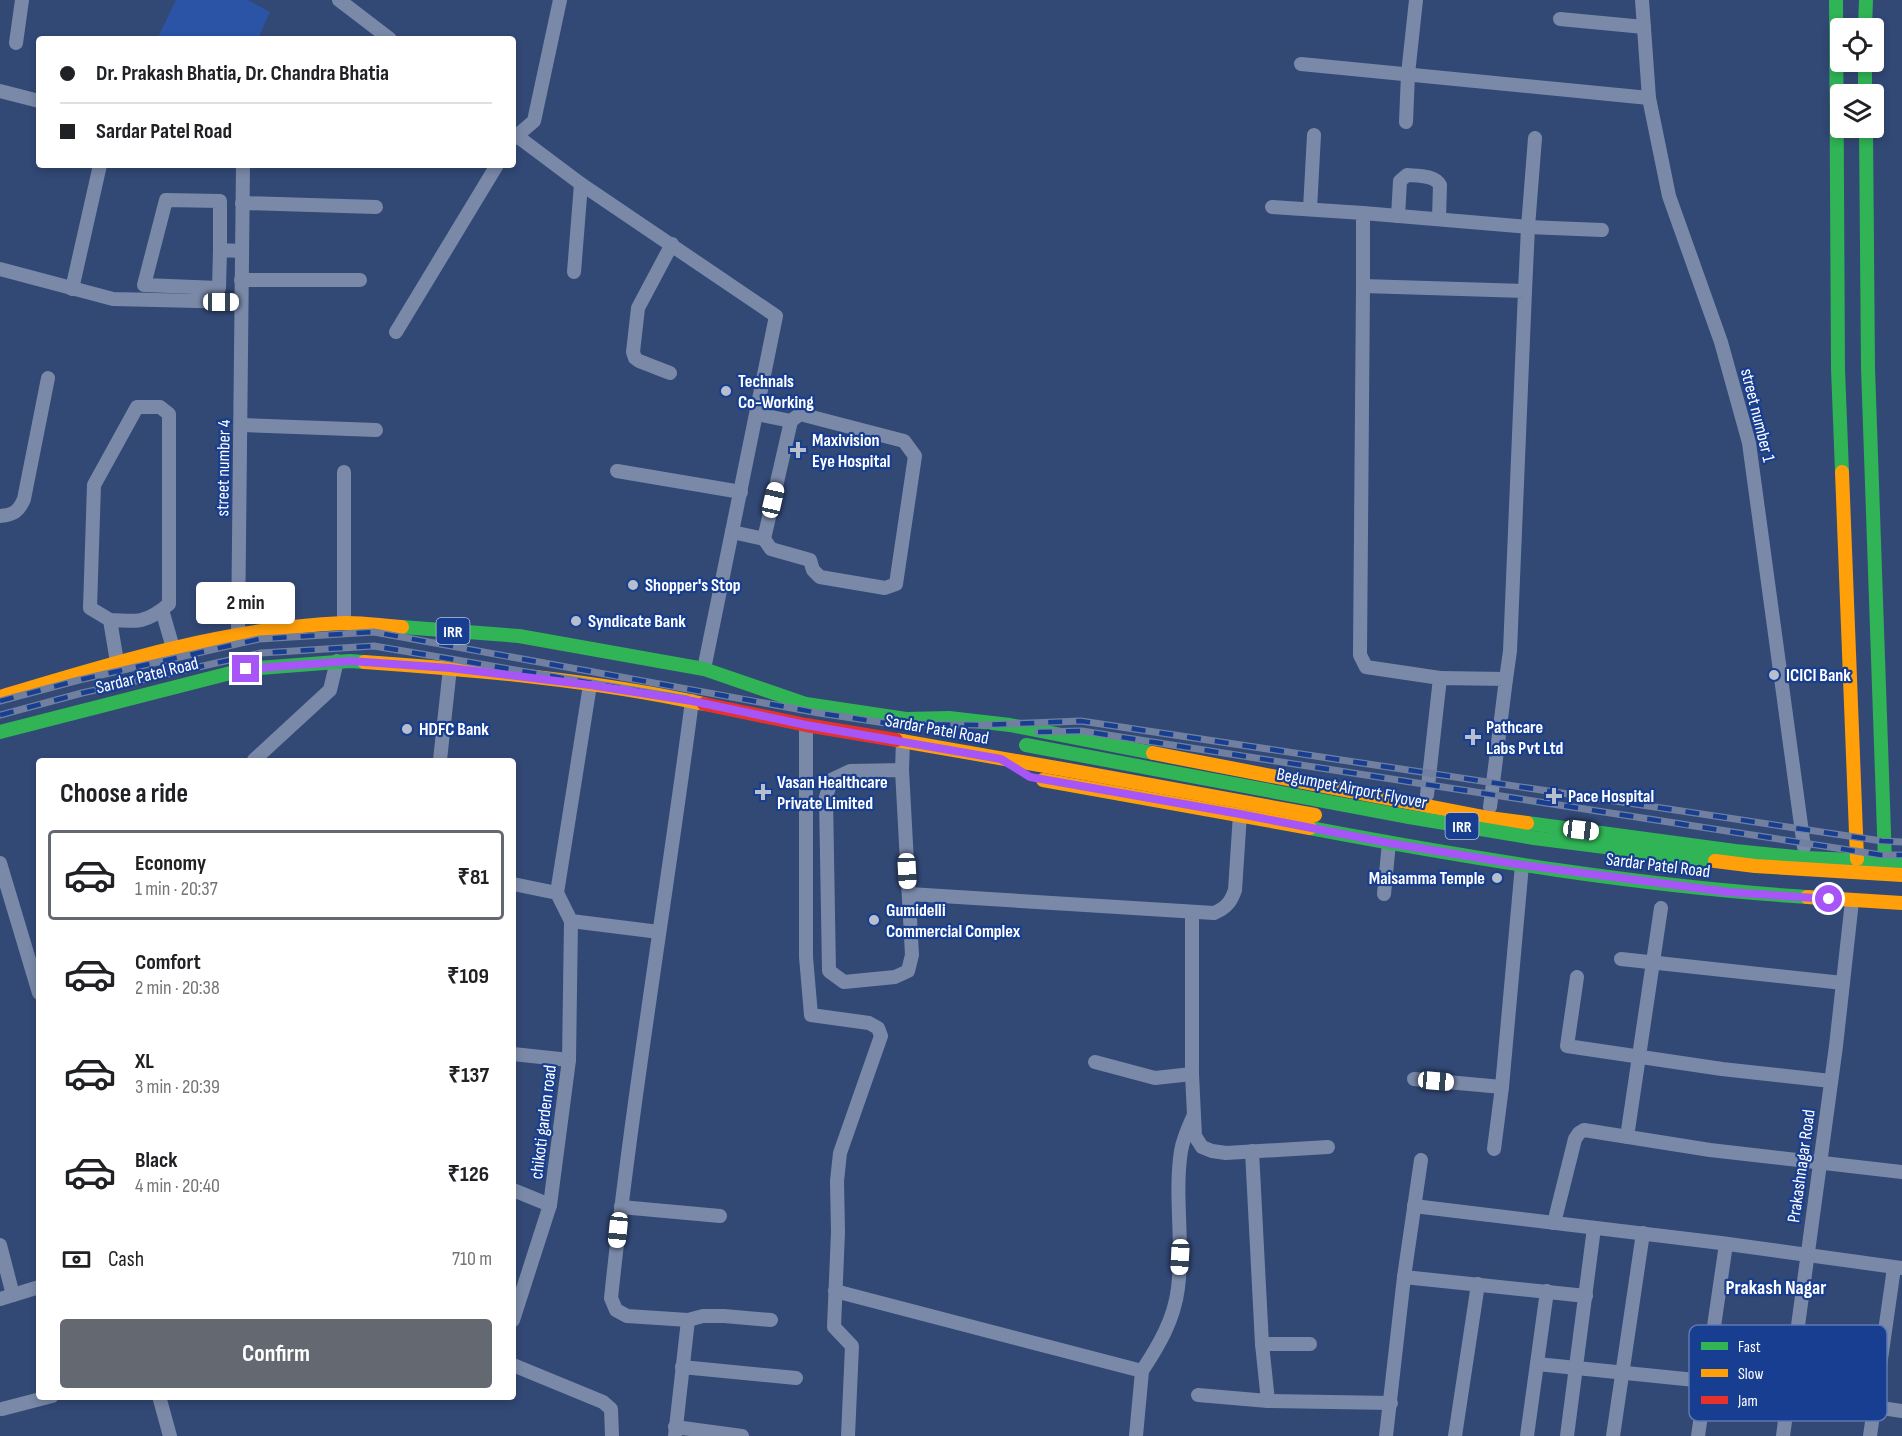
<!DOCTYPE html>
<meta charset="utf-8">
<style>
:root{--surface:#fff;--page:#f6f6f6;--text:#202124;--muted:#757577;--line:#e0e0e0;--accent:#646871}
body{margin:0;font-family:"Sofia Sans Condensed",sans-serif;background:var(--page);color:var(--text);height:100vh;display:flex;flex-direction:column;font-size:22px;white-space:nowrap}
*{box-sizing:border-box;margin:0}
p{font-size:20px;color:var(--muted)}
.icon{flex:none;width:33px;height:33px;fill:none;stroke:currentColor;stroke-width:2;stroke-linecap:round;stroke-linejoin:round}
.map{position:relative;flex:1;overflow:hidden}
.details{position:absolute;left:36px;top:758px;width:480px;height:642px;display:flex;flex-direction:column;background:var(--surface);border-radius:6px;box-shadow:0 3px 9px #0003}
.details>*{flex:none}
.guide{position:absolute;left:36px;top:36px;width:480px;height:132px;border-radius:6px;box-shadow:0 3px 9px #0003;display:grid;align-content:center;height:132px;padding:0 24px;background:var(--surface)}
.controls{position:absolute;left:1830px;top:18px;display:grid;gap:12px}
.controls a{display:grid;place-items:center;width:54px;height:54px;border-radius:6px;background:var(--surface);box-shadow:0 3px 9px #0003;font-size:30px}
.end{position:absolute;width:27px;height:27px;margin:-14px;border:8px solid #a855f7;background:#fff;box-shadow:0 0 0 3px #fff}
.from{border-radius:50%}
.bubble{position:absolute;height:42px;border-radius:6px;background:var(--surface);box-shadow:0 3px 9px #0003;font-size:20px;font-weight:700;line-height:42px;text-align:center}
.car{position:absolute;width:18px;height:36px;margin:-18px -9px;border-radius:8px;box-shadow:0 0 4px 2px #0007;background:linear-gradient(#fff 24%,#345 0 40%,#fff 0 76%,#345 0 86%,#fff 0)}
.guide b{display:flex;align-items:center;gap:21px;height:57px;font-size:22px}
.guide b+b{border-top:2px solid var(--line)}
.guide i{width:15px;height:15px;background:var(--text)}
ul{padding:0;list-style:none}
li{display:flex;align-items:center;gap:18px;height:90px;margin:0 12px 9px;padding:0 12px;border:3px solid transparent;border-radius:6px}
li div{flex:1}
li b{display:block;font-size:22px}
li em{font-style:normal;font-weight:700}
li.active{border-color:var(--accent)}
li>.icon{width:54px;height:54px;stroke-width:1.5}
h2{padding:0 24px;font-size:27px;line-height:72px}
.pay{display:flex;align-items:center;gap:15px;height:66px;padding:0 24px;font-size:22px}
.pay p{margin-inline-start:auto}
.button{display:flex;gap:12px;margin-top:auto;padding:12px 24px}
.button a{flex:1;height:69px;border-radius:6px;background:var(--accent);color:#fff;font-size:24px;font-weight:700;line-height:69px;text-align:center}
.map>svg:first-child{display:block}
</style>
<div class="map">
<svg width="1902" height="1436" viewBox="0 0 1902 1436">
<rect width="100%" height="100%" fill="#324875"/>
<path fill="#2b54a6" d="M176,0H248L270,12L258,39H157Z"/>
<g fill="none" stroke-linecap="round" stroke-linejoin="round">
<g stroke="#7a89a8" stroke-width="14">
<path d="M339,0L390,39"/>
<path d="M1642,0L1649,98L1669,196L1721,342L1749,443L1804,847"/>
<path d="M1560,19L1644,27"/>
<path d="M16,43L22,0"/>
<path d="M1301,64L1649,98"/>
<path d="M0,91L39,101"/>
<path d="M1406,122L1408,74L1416,0"/>
<path d="M513,133L581,184L776,316L704,669"/>
<path d="M513,139L534,121L560,0"/>
<path d="M242,203L376,207"/>
<path d="M1272,207L1363,213V286"/>
<path d="M1310,209L1314,135"/>
<path d="M1363,213L1528,227L1602,230"/>
<path d="M1398,216L1400,181L1407,175C1419,176 1434,175 1440,185L1439,218"/>
<path d="M220,250L219,288L144,285L166,200L220,201V250L241,251"/>
<path d="M0,269L113,299L240,302"/>
<path d="M574,272L581,184"/>
<path d="M241,280H360"/>
<path d="M72,289L100,165"/>
<path d="M1525,291L1528,227L1535,138"/>
<path d="M396,332L497,165"/>
<path d="M670,373L639,361L635,358L633,352L638,308L672,244"/>
<path d="M757,414L791,421"/>
<path d="M241,425L376,430"/>
<path d="M617,471L741,492"/>
<path d="M344,472V623"/>
<path d="M0,516C14,515 19,511 24,499L48,378"/>
<path d="M732,532L764,539L771,549L810,560L813,570L820,577L885,588L896,584L915,456L904,441L800,414L791,421L764,539"/>
<path d="M162,610L173,648"/>
<path d="M110,620L90,608L94,485L137,407H160L169,414V604C147,623 137,622 110,620L117,662"/>
<path d="M238,634L243,165"/>
<path d="M1440,678L1366,667L1360,655L1363,286L1525,291L1510,651L1506,679"/>
<path d="M692,701C666,900 632,1098 611,1298L616,1310L627,1316L688,1320L703,1316H724L771,1320"/>
<path d="M806,725V957L811,1015L869,1023L878,1028L881,1036L840,1153L837,1181L838,1232L834,1327L852,1346L848,1436"/>
<path d="M254,760L330,690L337,661"/>
<path d="M440,760L450,668"/>
<path d="M902,770L850,771L831,780L826,797L829,971L844,982L895,977L908,971L912,955L902,770L903,741"/>
<path d="M1427,795L1440,678L1506,679L1490,807"/>
<path d="M0,863L39,993"/>
<path d="M513,884L557,893L571,921L659,932"/>
<path d="M557,893L590,685"/>
<path d="M909,894L1214,913C1226,908 1231,902 1235,890L1240,814"/>
<path d="M1384,894L1389,843"/>
<path d="M1192,912V1074L1195,1136L1202,1147L1212,1151L1226,1153L1328,1147"/>
<path d="M1621,959L1843,983"/>
<path d="M1577,977L1567,1046L1722,1069L1831,1081"/>
<path d="M513,1054L569,1060"/>
<path d="M1095,1062L1155,1078L1192,1074"/>
<path d="M1414,1079L1502,1087"/>
<path d="M1627,1137L1661,908"/>
<path d="M1494,1149L1502,1087L1522,865"/>
<path d="M1252,1151L1262,1344"/>
<path d="M513,1190L550,1205"/>
<path d="M1414,1206L1721,1243L1902,1268"/>
<path d="M621,1207L720,1216"/>
<path d="M1554,1223L1575,1139L1579,1133L1584,1130L1710,1150L1902,1172"/>
<path d="M0,1245L13,1295"/>
<path d="M1404,1277L1586,1296"/>
<path d="M835,1291L1142,1371C1159,1345 1174,1320 1178,1288C1184,1243 1174,1196 1181,1151C1183,1139 1188,1128 1193,1117"/>
<path d="M0,1299L39,1287"/>
<path d="M513,1320L550,1205L569,1060L571,921"/>
<path d="M1537,1364L1705,1381L1902,1411"/>
<path d="M513,1365L603,1402L611,1409L612,1436"/>
<path d="M682,1367L796,1378"/>
<path d="M1198,1395L1268,1401L1391,1403"/>
<path d="M159,1396L170,1436"/>
<path d="M1268,1401L1262,1344H1310"/>
<path d="M2,1409L52,1396"/>
<path d="M675,1427L742,1436"/>
<path d="M675,1436L688,1320"/>
<path d="M1136,1436L1142,1371"/>
<path d="M1386,1436L1404,1277L1421,1160"/>
<path d="M1455,1436L1478,1284"/>
<path d="M1527,1436L1547,1291"/>
<path d="M1567,1436L1594,1228"/>
<path d="M1613,1436L1643,1233"/>
<path d="M1698,1436L1726,1244"/>
<path d="M1783,1436L1836,1046L1852,901"/>
<path d="M1870,1436L1894,1268"/>
</g>
<g stroke="#30b455" stroke-width="14">
<path d="M1836,0L1838,369L1842,472"/>
<path d="M1865,28L1866,0"/>
<path d="M1865,62V94"/>
<path d="M1866,128L1868,368L1885,861"/>
<path d="M402,627L519,636L704,669L806,704L906,719L949,718L1010,725L1153,753"/>
<path d="M0,732L246,669L350,661L364,662"/>
<path d="M1527,823L1735,851L1806,858L1902,862"/>
<path d="M1310,828C1474,859 1640,886 1807,897"/>
</g>
<g stroke="#ff9f0a" stroke-width="14">
<path d="M1842,472L1857,859"/>
<path d="M364,662C478,670 593,680 704,704"/>
<path d="M0,697C112,663 225,628 343,623C362,622 382,626 402,627"/>
<path d="M896,740L1068,770"/>
<path d="M1153,753L1489,818L1527,823"/>
<path d="M1043,780L1310,828"/>
<path d="M1807,897L1902,903"/>
</g>
<path stroke="#e5322d" stroke-width="14" d="M704,704L806,725L896,740"/>
<defs>
<g id="rail">
<path d="M0,701L79,680L259,639L374,632L819,713L892,724L982,725L1081,721L1882,841L1902,842"/>
<path d="M0,715L82,693L261,653L374,646L687,699"/>
<path d="M1038,732L1082,731L1881,855H1902"/>
</g>
</defs>
<use href="#rail" stroke="#7180a0" stroke-width="7"/>
<use href="#rail" stroke="#173e90" stroke-width="4.5" stroke-dasharray="14" stroke-linecap="butt"/>
<path stroke="#30b455" stroke-width="14" d="M1026,745L1409,817L1534,838L1715,861"/>
<g stroke="#ff9f0a" stroke-width="14">
<path d="M1068,770L1315,815"/>
<path d="M1715,861L1755,866L1902,875"/>
</g>
</g>
<g fill="none" stroke-linecap="round" stroke-linejoin="round">
<path stroke="#a855f7" stroke-width="8" d="M246,669L350,661L450,668L590,685L692,701L806,725L1001,759L1030,777L1240,814L1389,843L1522,865L1728,892L1829,899"/>
</g>
<g fill="#b7bfcf" stroke="#173e90" stroke-width="2">
<circle cx="726" cy="391" r="6"/>
<path d="M795 441h6v6h6v6h-6v6h-6v-6h-6v-6h6z"/>
<circle cx="633" cy="585" r="6"/>
<circle cx="576" cy="621" r="6"/>
<circle cx="1774" cy="675" r="6"/>
<circle cx="407" cy="729" r="6"/>
<path d="M1470 728h6v6h6v6h-6v6h-6v-6h-6v-6h6z"/>
<path d="M760 783h6v6h6v6h-6v6h-6v-6h-6v-6h6z"/>
<path d="M1551 787h6v6h6v6h-6v6h-6v-6h-6v-6h6z"/>
<circle cx="1497" cy="878" r="6"/>
<circle cx="874" cy="920" r="6"/>
</g>
<g text-anchor="middle" stroke-width="4.5" stroke-linejoin="round" paint-order="stroke">
<g fill="#173e90" stroke="#b9c5de" stroke-width="1.5">
<rect x="436.5" y="618" width="33" height="26" rx="4.5"/>
<rect x="1445.5" y="813" width="33" height="26" rx="4.5"/>
</g>
<g font-size="16" font-weight="bold" fill="#fff">
<text x="453" y="637">IRR</text>
<text x="1462" y="832">IRR</text>
</g>
<g font-size="18" font-weight="bold" fill="#fff" stroke="#173e90" text-anchor="start">
<text x="738" y="387">Technals<tspan x="738" dy="21">Co-Working</tspan></text>
<text x="812" y="446">Maxivision<tspan x="812" dy="21">Eye Hospital</tspan></text>
<text x="645" y="591">Shopper's Stop</text>
<text x="588" y="627">Syndicate Bank</text>
<text x="1786" y="681">ICICI Bank</text>
<text x="1486" y="733">Pathcare<tspan x="1486" dy="21">Labs Pvt Ltd</tspan></text>
<text x="419" y="735">HDFC Bank</text>
<text x="777" y="788">Vasan Healthcare<tspan x="777" dy="21">Private Limited</tspan></text>
<text x="1568" y="802">Pace Hospital</text>
<text x="1485" y="884" text-anchor="end">Maisamma Temple</text>
<text x="886" y="916">Gumidelli<tspan x="886" dy="21">Commercial Complex</tspan></text>
</g>
<g font-size="18" fill="#fff" stroke="#173e90">
<text transform="translate(1758 415) rotate(76)" y="6">street number 1</text>
<text transform="translate(223 468) rotate(-89)" y="6">street number 4</text>
<text transform="translate(147 675) rotate(-14)" y="6">Sardar Patel Road</text>
<text transform="translate(937 729) rotate(10)" y="6">Sardar Patel Road</text>
<text transform="translate(1352 788) rotate(11)" y="6">Begumpet Airport Flyover</text>
<text transform="translate(1658 865) rotate(7)" y="6">Sardar Patel Road</text>
<text transform="translate(543 1122) rotate(-83)" y="6">chikoti garden road</text>
<text transform="translate(1801 1166) rotate(-82)" y="6">Prakashnagar Road</text>
</g>
<g font-size="20" font-weight="bold" fill="#fff" stroke="#173e90">
<text x="1776" y="1294">Prakash Nagar</text>
</g>
</g>
<rect x="1689" y="1325" width="198" height="96" rx="9" fill="#173e90" stroke="#5d78b1" stroke-width="1.5"/>
<rect x="1701" y="1342" width="27" height="8" fill="#30b455"/>
<rect x="1701" y="1369" width="27" height="8" fill="#ff9f0a"/>
<rect x="1701" y="1396" width="27" height="8" fill="#e5322d"/>
<g font-size="16" fill="#fff">
<text x="1738" y="1352">Fast</text>
<text x="1738" y="1379">Slow</text>
<text x="1738" y="1406">Jam</text>
</g>
</svg>
<div class="controls">
<a><svg class="icon" aria-label="locate" viewBox="0 0 24 24"><circle cx="12" cy="12" r="6"/><path d="M12 2v4M12 18v4M2 12h4M18 12h4"/></svg></a>
<a><svg class="icon" aria-label="layers" viewBox="0 0 24 24"><path d="M12 4l9 5-9 5-9-5zM3 14l9 5 9-5"/></svg></a>
</div>
<i class="end from" style="left:1829px;top:899px"></i>
<i class="end" style="left:246px;top:669px"></i>
<div class="bubble" style="left:196px;top:582px;width:99px">2 min</div>
<i class="car" style="left:221px;top:302px;rotate:90deg"></i>
<i class="car" style="left:773px;top:500px;rotate:13deg"></i>
<i class="car" style="left:1581px;top:830px;rotate:97deg"></i>
<i class="car" style="left:907px;top:871px;rotate:177deg"></i>
<i class="car" style="left:1436px;top:1081px;rotate:95deg"></i>
<i class="car" style="left:618px;top:1230px;rotate:186deg"></i>
<i class="car" style="left:1180px;top:1257px;rotate:183deg"></i>
<div class="guide">
<b><i class="from"></i>Dr. Prakash Bhatia, Dr. Chandra Bhatia</b>
<b><i></i>Sardar Patel Road</b>
</div>
<section class="details">
<h2>Choose a ride</h2>
<ul>
<li class="active"><svg class="icon" aria-label="car" viewBox="0 0 24 24"><path d="M5 17H2v-5l4-1 3-4h7l3 4 3 1v5h-3M9 17h6M6 11h13"/><circle cx="7" cy="17" r="2"/><circle cx="17" cy="17" r="2"/></svg><div><b>Economy</b><p>1 min · 20:37</p></div><em>₹81</em></li>
<li><svg class="icon" aria-label="car" viewBox="0 0 24 24"><path d="M5 17H2v-5l4-1 3-4h7l3 4 3 1v5h-3M9 17h6M6 11h13"/><circle cx="7" cy="17" r="2"/><circle cx="17" cy="17" r="2"/></svg><div><b>Comfort</b><p>2 min · 20:38</p></div><em>₹109</em></li>
<li><svg class="icon" aria-label="car" viewBox="0 0 24 24"><path d="M5 17H2v-5l4-1 3-4h7l3 4 3 1v5h-3M9 17h6M6 11h13"/><circle cx="7" cy="17" r="2"/><circle cx="17" cy="17" r="2"/></svg><div><b>XL</b><p>3 min · 20:39</p></div><em>₹137</em></li>
<li><svg class="icon" aria-label="car" viewBox="0 0 24 24"><path d="M5 17H2v-5l4-1 3-4h7l3 4 3 1v5h-3M9 17h6M6 11h13"/><circle cx="7" cy="17" r="2"/><circle cx="17" cy="17" r="2"/></svg><div><b>Black</b><p>4 min · 20:40</p></div><em>₹126</em></li>
</ul>
<div class="pay"><svg class="icon" aria-label="cash" viewBox="0 0 24 24"><path d="M3 7h18v10H3z"/><circle cx="12" cy="12" r="2"/></svg>Cash<p>710 m</p></div>
<div class="button"><a>Confirm</a></div>
</section>
</div>
